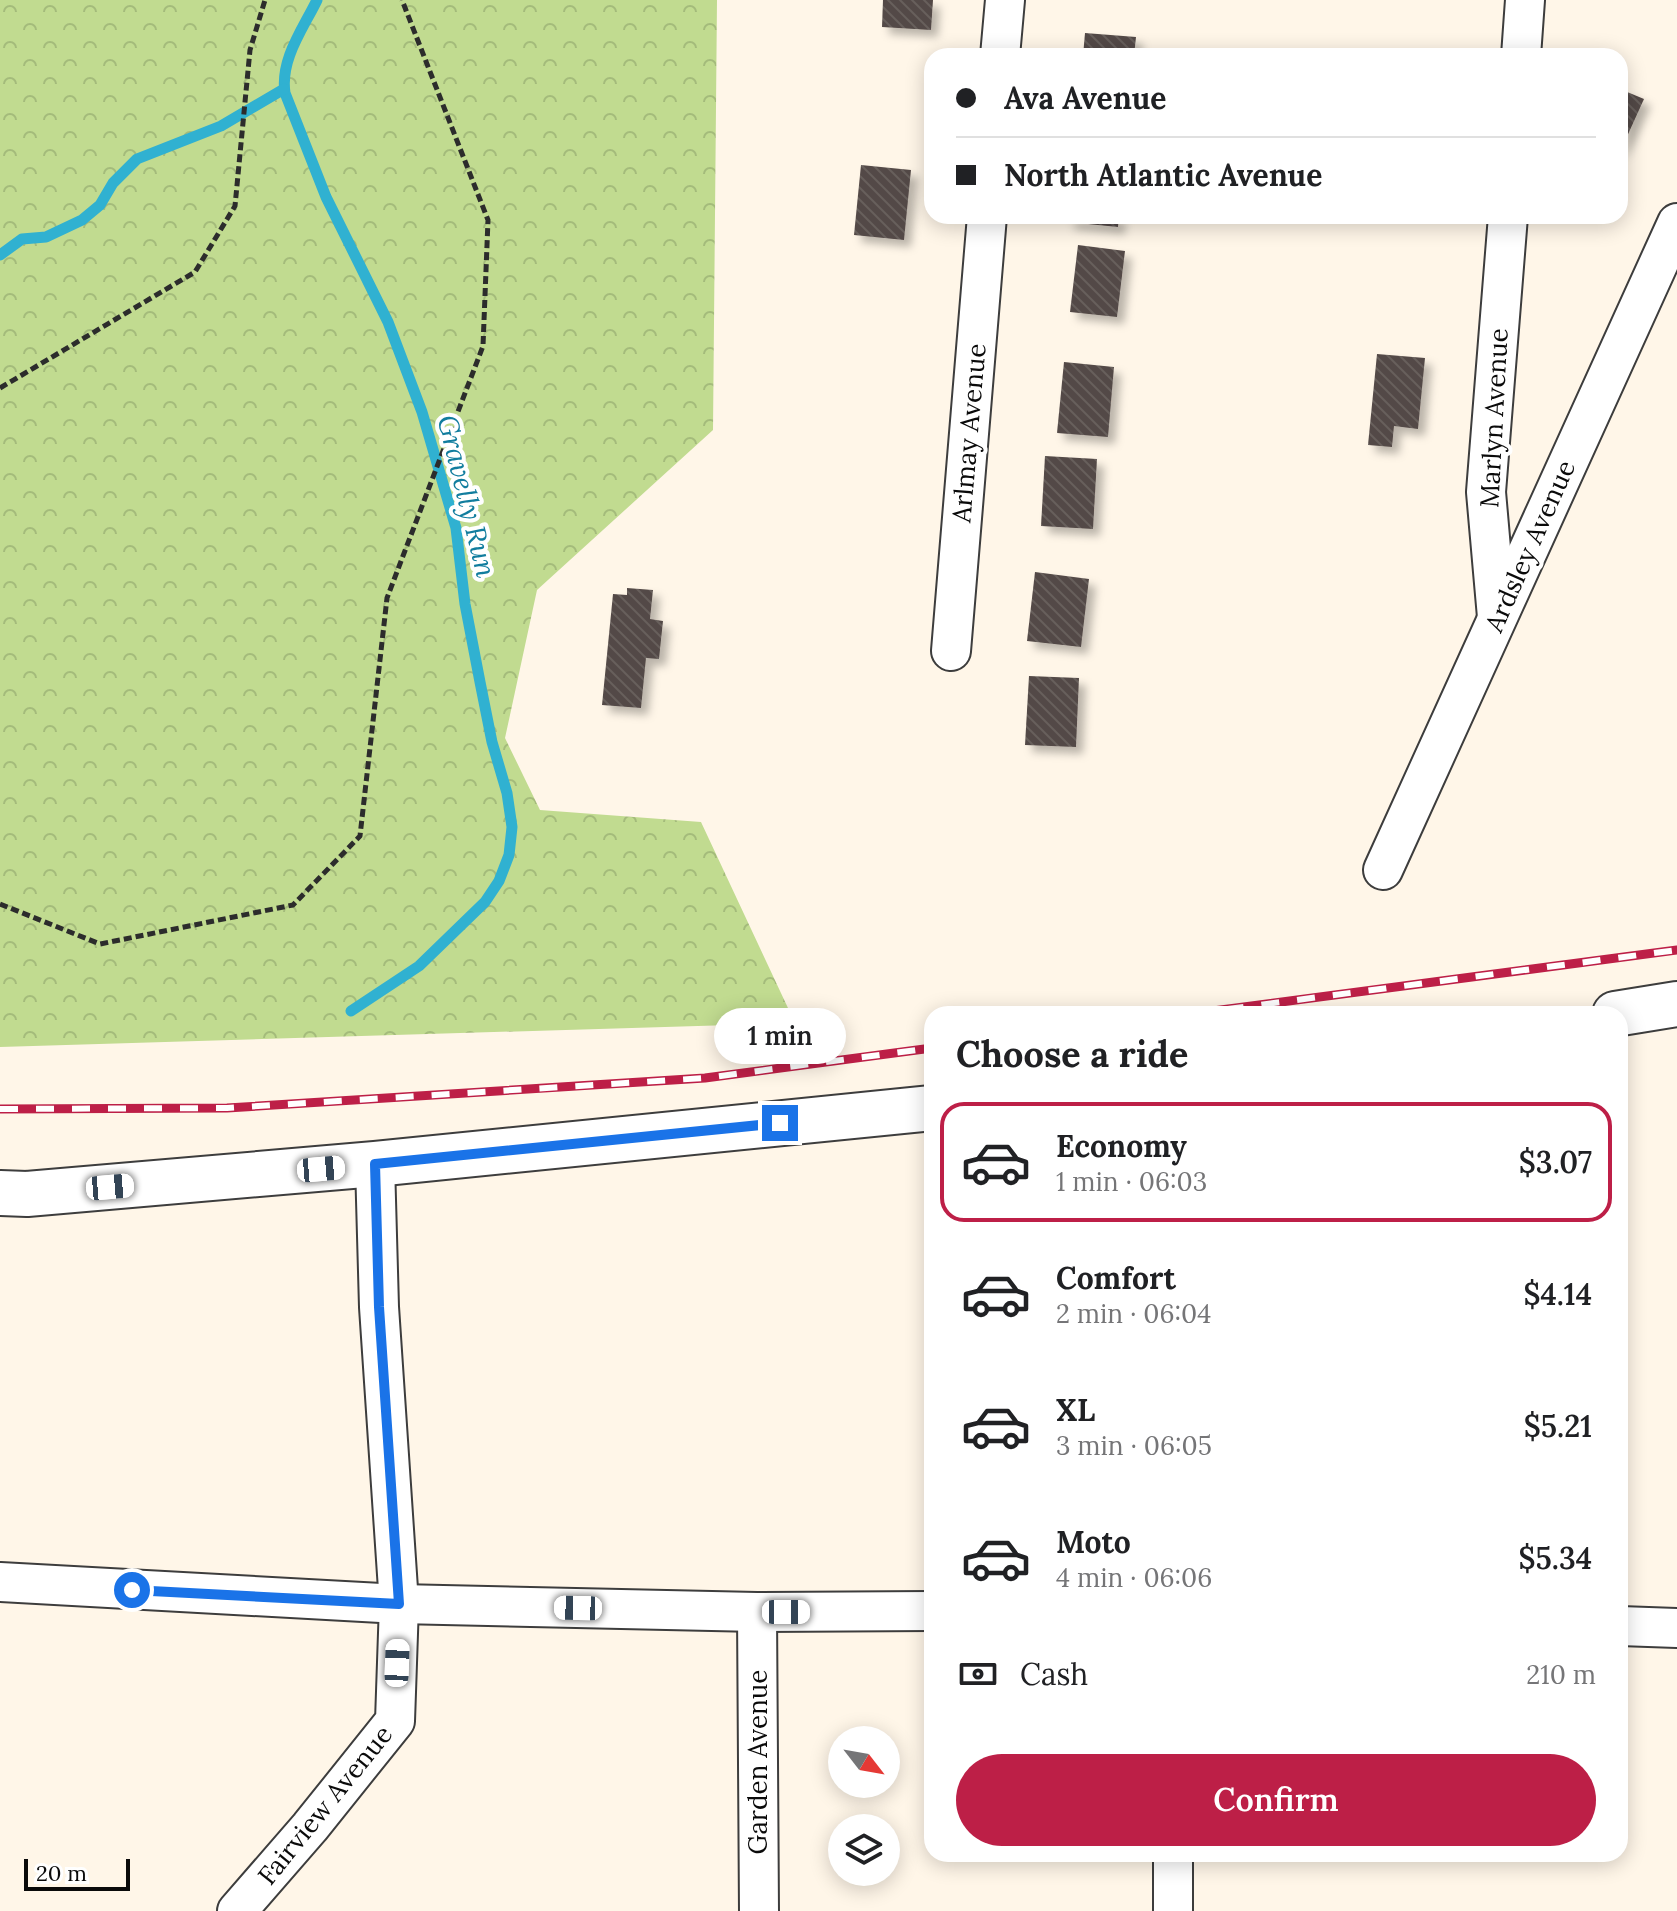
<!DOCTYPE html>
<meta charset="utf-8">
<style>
:root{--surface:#fff;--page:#f2f2f2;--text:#202124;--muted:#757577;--line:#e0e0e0;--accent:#bd1f47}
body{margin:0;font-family:Lora,serif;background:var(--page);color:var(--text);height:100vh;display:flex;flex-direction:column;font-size:30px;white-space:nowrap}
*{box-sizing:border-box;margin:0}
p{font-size:26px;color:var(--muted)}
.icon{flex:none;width:44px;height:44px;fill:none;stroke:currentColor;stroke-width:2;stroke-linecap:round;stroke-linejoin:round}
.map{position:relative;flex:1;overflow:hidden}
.side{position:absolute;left:924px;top:1006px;width:704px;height:856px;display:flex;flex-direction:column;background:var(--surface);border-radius:24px;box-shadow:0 4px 20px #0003}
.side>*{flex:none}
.guide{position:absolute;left:924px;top:48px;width:704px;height:176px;border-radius:24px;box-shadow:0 4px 20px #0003;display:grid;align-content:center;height:176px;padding:0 32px;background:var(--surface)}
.needle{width:52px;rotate:121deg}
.controls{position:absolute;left:828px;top:1726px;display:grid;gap:16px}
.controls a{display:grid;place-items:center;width:72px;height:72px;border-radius:50%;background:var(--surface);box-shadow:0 4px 20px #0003;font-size:40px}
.scale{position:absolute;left:24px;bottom:20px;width:106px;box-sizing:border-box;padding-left:8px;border:4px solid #0a0a0a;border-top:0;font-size:22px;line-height:28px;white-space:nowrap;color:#0a0a0a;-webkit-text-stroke:6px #fff;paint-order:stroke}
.end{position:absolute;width:36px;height:36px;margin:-18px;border:10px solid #1a73e8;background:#fff;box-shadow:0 0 0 4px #fff}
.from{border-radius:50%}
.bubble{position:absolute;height:56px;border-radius:28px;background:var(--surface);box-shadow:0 4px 20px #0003;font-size:26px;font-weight:600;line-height:56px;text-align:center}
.car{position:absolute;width:24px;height:48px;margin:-24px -12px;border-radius:10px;box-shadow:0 0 6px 2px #0007;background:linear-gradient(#fff 24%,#345 0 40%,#fff 0 76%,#345 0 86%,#fff 0)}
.guide b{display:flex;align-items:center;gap:28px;height:76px;font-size:30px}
.guide b+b{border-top:2px solid var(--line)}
.guide i{width:20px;height:20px;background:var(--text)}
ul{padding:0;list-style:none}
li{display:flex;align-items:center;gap:24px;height:120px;margin:0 16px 12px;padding:0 16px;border:4px solid transparent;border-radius:24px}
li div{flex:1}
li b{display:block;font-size:30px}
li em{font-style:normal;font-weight:600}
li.active{border-color:var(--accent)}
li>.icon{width:72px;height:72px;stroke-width:1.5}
h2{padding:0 32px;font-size:36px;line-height:96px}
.pay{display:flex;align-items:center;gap:20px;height:88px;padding:0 32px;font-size:30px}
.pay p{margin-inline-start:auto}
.action{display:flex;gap:16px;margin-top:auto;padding:16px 32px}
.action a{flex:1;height:92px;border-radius:48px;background:var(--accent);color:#fff;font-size:32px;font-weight:600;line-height:92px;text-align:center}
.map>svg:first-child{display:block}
</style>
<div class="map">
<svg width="1677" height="1911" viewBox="0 0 1677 1911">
<defs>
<pattern id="forest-crowns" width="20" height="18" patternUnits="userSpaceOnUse" patternTransform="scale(2)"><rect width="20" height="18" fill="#c1db90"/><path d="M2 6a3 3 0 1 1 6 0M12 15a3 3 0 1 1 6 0" fill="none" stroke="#a4bb7b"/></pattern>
<pattern id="building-back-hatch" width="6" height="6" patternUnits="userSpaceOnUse" patternTransform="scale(2)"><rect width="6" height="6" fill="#534946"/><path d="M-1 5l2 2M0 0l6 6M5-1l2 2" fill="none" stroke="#675f5c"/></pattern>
<filter id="shadow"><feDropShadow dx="7" dy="7" stdDeviation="4" flood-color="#0004"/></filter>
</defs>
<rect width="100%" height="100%" fill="#fff6e8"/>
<path fill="url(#forest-crowns)" d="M0,0H717L713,430L537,590L505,738L540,810L701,822L795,1023L0,1047Z"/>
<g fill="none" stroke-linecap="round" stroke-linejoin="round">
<g stroke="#30b1d1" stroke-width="11">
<path d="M317,0C303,29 280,59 285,93L326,197L388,322L422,412L456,528L465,604L480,682L492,742L507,793L512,827L509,855L499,881L485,902L419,966L351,1011"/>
<path d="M0,255L22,239L46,237L82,220L100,205L113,183L137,159L221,126L284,89"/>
</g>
</g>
<g fill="url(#building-back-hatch)" filter="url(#shadow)">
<path d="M883,0H933L931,30L882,27Z"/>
<path d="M1085,33L1136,37L1134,56H1083Z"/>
<path d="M1620,89L1644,99L1620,152Z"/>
<path d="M861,165L911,170L904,240L854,235Z"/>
<path d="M1068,216H1119L1118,227L1067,222Z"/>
<path d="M1078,245L1125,251L1117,317L1070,312Z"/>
<path d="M1377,354L1425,358L1418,429L1394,426L1392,447L1368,445Z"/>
<path d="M1064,362L1114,367L1108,437L1057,433Z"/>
<path d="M1045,456L1097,459L1093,529L1041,526Z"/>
<path d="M1035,572L1089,579L1081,647L1027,641Z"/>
<path d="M627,588L653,590L650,619L663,621L659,659L646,658L641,708L602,705L613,594L627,595Z"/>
<path d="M1029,676L1079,678L1076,747L1025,745Z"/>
</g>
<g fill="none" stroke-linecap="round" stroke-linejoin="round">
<defs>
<g id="minor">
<path d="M1000,56L1005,0"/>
<path d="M1521,56L1525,0"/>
<path d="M1497,617L1486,492L1508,216"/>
<path d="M951,651L987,216"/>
<path d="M1383,870L1677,223"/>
<path d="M0,1582L399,1604L757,1612L932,1611"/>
<path d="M757,1612L759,1911"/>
<path d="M1620,1626L1677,1628"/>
<path d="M237,1911L310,1827L395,1721L399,1604L379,1307L375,1164"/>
<path d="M1173,1911V1854"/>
</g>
<g id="tertiary">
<path d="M1615,1014L1677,1004"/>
<path d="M0,1193L27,1194L375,1164L932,1108"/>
</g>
</defs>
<use href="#minor" stroke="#3d3d3d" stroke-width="42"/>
<use href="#tertiary" stroke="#3d3d3d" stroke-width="48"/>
<g stroke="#2c2c2c" stroke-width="5" stroke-dasharray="8 4" stroke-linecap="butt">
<path d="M0,388L195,272L235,206L250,50L265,0"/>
<path d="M0,904L100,944L293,905L360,836L387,598L483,346L488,220L402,0"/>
</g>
<use href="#minor" stroke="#fff" stroke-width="38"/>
<use href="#tertiary" stroke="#fff" stroke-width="44"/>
<defs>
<g id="rail">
<path d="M1190,1014L1677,950"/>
<path d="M0,1109L227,1108L705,1078L932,1048"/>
</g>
</defs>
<use href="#rail" stroke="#bd1f47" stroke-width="9"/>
<use href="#rail" stroke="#fff" stroke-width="6" stroke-dasharray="18" stroke-linecap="butt"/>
</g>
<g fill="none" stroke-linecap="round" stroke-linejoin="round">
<path stroke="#1a73e8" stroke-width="10" d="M132,1590L399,1604L379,1307L375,1164L780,1123"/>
</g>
<g text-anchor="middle" stroke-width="8" stroke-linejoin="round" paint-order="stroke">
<g font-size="26" fill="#0a0a0a" stroke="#fff">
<text transform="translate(1494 418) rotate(-87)" y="9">Marlyn Avenue</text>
<text transform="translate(969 433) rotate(-85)" y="9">Arlmay Avenue</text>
<text transform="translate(1530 546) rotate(-66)" y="9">Ardsley Avenue</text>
<text transform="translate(758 1762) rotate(-90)" y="9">Garden Avenue</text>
<text transform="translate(325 1805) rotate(-51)" y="9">Fairview Avenue</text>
</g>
<g font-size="28" font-style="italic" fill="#117d9e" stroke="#fff">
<text transform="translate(467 496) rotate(76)" y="10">Gravelly Run</text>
</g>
</g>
</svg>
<div class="controls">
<a><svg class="needle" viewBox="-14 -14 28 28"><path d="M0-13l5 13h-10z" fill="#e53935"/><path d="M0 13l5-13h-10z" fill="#757577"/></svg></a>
<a><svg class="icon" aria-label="layers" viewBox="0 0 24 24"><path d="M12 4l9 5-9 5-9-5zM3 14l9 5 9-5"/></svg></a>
</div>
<div class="scale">20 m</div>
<i class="end from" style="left:132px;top:1590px"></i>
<i class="end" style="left:780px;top:1123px"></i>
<div class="bubble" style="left:714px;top:1008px;width:132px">1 min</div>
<i class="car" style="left:321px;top:1169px;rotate:85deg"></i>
<i class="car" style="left:110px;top:1187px;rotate:85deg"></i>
<i class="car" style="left:578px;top:1608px;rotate:271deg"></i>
<i class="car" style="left:786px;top:1612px;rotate:90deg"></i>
<i class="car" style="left:397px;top:1663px;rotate:2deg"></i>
<div class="guide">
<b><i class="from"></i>Ava Avenue</b>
<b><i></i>North Atlantic Avenue</b>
</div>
<section class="side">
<h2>Choose a ride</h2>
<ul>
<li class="active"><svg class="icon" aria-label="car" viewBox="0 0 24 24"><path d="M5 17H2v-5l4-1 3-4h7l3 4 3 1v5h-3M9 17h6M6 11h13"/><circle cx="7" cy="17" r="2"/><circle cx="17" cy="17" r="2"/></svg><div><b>Economy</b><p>1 min · 06:03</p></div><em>$3.07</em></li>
<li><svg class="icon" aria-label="car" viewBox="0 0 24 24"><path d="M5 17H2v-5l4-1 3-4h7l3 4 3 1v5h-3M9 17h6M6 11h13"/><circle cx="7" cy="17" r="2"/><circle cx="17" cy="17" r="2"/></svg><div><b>Comfort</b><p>2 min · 06:04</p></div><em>$4.14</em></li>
<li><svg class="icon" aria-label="car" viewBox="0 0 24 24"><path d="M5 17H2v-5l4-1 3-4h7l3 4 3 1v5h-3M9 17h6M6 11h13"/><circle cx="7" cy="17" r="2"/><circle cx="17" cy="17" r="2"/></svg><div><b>XL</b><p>3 min · 06:05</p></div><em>$5.21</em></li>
<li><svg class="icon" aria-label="car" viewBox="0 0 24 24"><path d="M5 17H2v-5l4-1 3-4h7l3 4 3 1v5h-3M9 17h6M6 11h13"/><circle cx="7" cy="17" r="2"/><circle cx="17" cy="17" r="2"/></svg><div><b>Moto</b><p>4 min · 06:06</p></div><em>$5.34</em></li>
</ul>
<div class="pay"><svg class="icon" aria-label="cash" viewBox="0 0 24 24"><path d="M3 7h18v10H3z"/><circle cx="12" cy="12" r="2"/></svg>Cash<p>210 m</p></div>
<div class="action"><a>Confirm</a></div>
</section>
</div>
